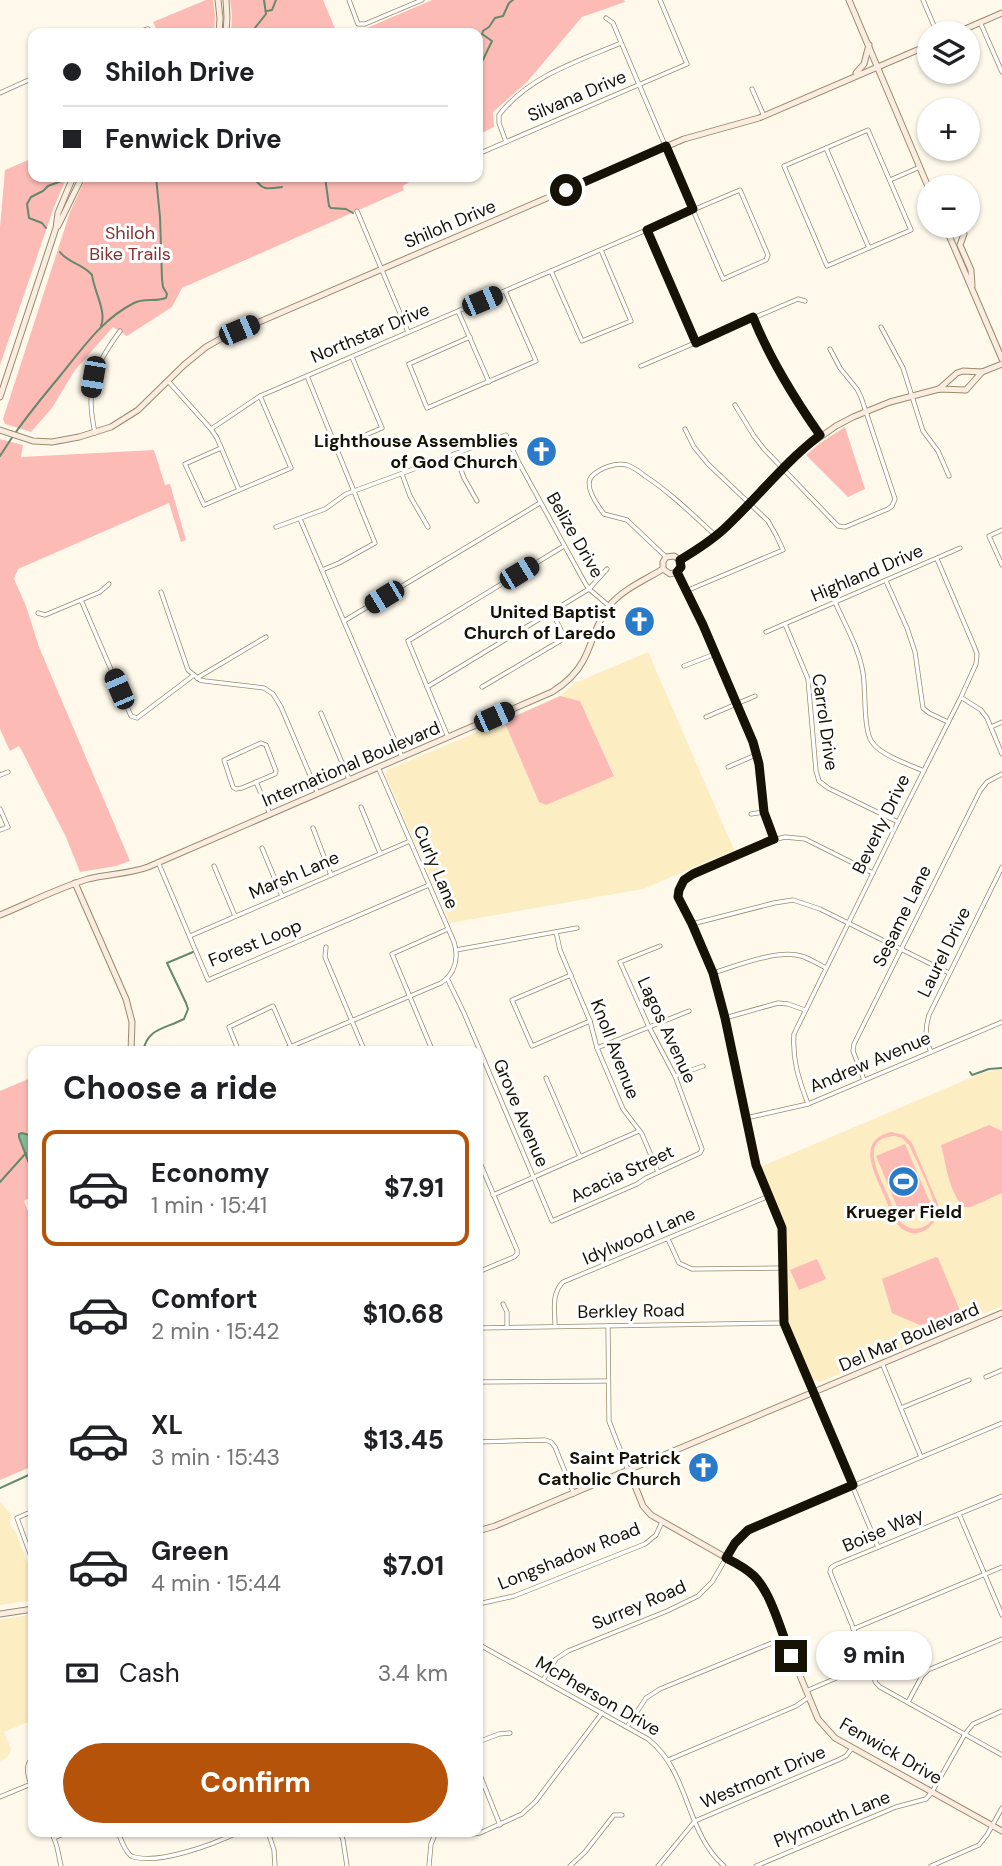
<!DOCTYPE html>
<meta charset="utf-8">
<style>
:root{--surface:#fff;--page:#f6f6f6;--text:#202124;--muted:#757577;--line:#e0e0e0;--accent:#b45309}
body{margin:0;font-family:"DM Sans",sans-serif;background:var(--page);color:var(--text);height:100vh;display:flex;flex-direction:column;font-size:26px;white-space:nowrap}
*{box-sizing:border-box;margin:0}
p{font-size:23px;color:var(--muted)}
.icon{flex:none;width:38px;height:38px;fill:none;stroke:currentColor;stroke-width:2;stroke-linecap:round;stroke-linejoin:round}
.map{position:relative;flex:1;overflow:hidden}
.side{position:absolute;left:28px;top:1046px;width:455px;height:791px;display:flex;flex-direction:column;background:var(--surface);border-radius:14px;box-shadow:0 2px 5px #0004}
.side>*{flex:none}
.hud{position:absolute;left:28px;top:28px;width:455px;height:154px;border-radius:14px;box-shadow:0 2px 5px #0004;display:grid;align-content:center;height:154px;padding:0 35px;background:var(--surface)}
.fabs{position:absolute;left:917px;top:21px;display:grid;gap:14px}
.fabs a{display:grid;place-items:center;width:63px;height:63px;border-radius:50%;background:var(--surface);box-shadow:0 2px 5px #0004;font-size:35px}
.end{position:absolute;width:32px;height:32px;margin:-16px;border:9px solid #171206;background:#fff;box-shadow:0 0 0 4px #fff}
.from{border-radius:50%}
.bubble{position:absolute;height:49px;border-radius:24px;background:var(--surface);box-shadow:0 2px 5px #0004;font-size:23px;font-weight:800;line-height:49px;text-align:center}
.car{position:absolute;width:21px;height:42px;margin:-21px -10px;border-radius:9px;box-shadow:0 0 5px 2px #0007;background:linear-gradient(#222 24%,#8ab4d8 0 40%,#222 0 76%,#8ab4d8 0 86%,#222 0)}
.hud b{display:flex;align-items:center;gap:24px;height:66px;font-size:26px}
.hud b+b{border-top:2px solid var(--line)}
.hud i{width:18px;height:18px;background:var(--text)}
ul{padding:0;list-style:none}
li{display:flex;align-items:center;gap:21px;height:116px;margin:0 14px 10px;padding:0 21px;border:4px solid transparent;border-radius:14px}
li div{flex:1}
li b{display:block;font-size:26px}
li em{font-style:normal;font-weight:800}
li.on{border-color:var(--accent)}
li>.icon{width:63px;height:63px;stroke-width:1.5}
h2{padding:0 35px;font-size:32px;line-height:84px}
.pay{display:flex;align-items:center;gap:18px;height:77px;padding:0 35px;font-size:26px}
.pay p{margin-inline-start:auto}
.action{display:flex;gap:14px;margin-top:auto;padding:14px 35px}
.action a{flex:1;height:80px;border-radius:42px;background:var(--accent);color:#fff;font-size:28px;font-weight:800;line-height:80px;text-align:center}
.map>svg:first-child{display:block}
</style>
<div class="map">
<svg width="1002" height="1866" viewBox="0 0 1002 1866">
<rect width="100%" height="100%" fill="#fff9ec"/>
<g fill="#fdedc3">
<path d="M648,652L734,850L643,889L450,923L385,774L387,770L504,721L539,802L614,775L580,701L560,696L575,683Z"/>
<path d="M1002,1069V1306L820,1382L813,1380L788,1321L786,1228L760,1167L982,1073Z"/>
<path d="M0,1502L11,1514L10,1525L16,1533L33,1577V1600L0,1605Z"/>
<path d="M33,1614V1720L4,1732L11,1749L7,1758L0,1761V1620Z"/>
</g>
<g fill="#fdbbb6" fill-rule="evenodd">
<path d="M206,0H213L215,15L214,33H158L153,22Z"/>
<path d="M230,0H323L337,33H231L232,15Z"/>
<path d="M432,0H624L625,2L582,17L527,82L493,112L494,127L480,134L478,128V33H355Z"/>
<path d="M33,158V177H67L54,207L0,365V227L5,170Z"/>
<path d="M86,177H418L403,186L404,190L182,288L172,307L127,336L113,327L75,370L52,408L31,432L5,424L3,419L70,212Z"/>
<path d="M845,427L865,489L848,497L806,455L820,443Z"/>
<path d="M0,439L23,445L21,457L154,450L165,485L170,484L186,540L181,542L169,503L18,569L14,579L26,606L39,647L130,861L116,866L80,872L66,837L22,751L19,746L10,751L0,729Z"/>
<path d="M560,696L580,701L614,776L546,805L539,802L504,721Z"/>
<path d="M33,1077V1196L24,1201L33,1224V1466L0,1480V1091Z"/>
<path d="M989,1125L1002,1131V1193L971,1207H964C949,1193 946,1164 941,1145Z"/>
<path d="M891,1132L904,1135L912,1143L938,1204C940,1227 915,1244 898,1225C891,1217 888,1204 884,1195C875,1173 855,1141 891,1132ZM895,1136L902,1138L909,1145C915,1158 935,1197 935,1210C935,1218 930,1224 923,1227C917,1230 909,1229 903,1224C895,1218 892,1204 888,1195C880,1176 857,1138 895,1136Z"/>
<path d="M905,1144L932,1207L902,1219L876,1156Z"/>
<path d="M936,1257L938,1258L961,1313L929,1329L892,1313L882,1279Z"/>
<path d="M817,1259L826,1279L799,1290L790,1270Z"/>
</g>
<path fill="#86bc97" stroke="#65896c" stroke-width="2" d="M22,1133L33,1136V1174L19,1137V1134Z"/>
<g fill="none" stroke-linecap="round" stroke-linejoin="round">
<g stroke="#65896c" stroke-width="2">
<path d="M267,11L272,10L276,0"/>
<path d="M251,33L266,14L264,0"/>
<path d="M478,70L492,41L482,34L483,31L489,27L495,18L503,16L509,3L513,0"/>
<path d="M254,177C262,191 267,189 282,187"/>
<path d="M325,177L329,206L331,208L346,209L353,213"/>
<path d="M46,228L42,223L29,218L27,204L31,197L43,191L48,186L64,180"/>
<path d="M60,252C68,263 83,264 92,275C94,291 107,312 101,326"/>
<path d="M16,432C30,412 45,394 60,376C82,349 102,319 134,303C144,298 155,302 166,298L167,294L163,287L162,279L160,217L156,177"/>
<path d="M0,456L13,436"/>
<path d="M143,1052C147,1028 165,1029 184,1019L188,1009L186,1003L167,963L193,952"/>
<path d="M970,1072L972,1075L989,1069L1002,1068"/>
<path d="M0,1182L26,1153"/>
<path d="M0,1488L33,1473"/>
</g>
<defs>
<g id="street">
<path d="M349,0L358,24H365L422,0"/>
<path d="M923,0L937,33"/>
<path d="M980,22L1002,72"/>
<path d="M135,33L148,29"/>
<path d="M752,89L764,116"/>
<path d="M0,93L33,78"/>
<path d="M868,130L911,230L827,266L784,166Z"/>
<path d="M506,142L499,123V115C529,76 578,61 621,43"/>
<path d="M826,148L869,248"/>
<path d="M478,154L687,64L660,0"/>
<path d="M890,180L920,167"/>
<path d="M357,211L408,332"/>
<path d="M647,230L696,343"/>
<path d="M551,271L582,341L631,321L601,250"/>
<path d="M458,311L489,382"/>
<path d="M753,317C770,360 794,398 820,435"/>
<path d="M881,327L903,368L923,431L938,451L949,476"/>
<path d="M470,337L409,364L427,408L536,361L505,291"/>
<path d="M641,366L798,299L805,301"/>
<path d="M307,376L375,543L339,563L322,570"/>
<path d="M168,381L211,429L217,438L239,490"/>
<path d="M735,405L754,436L764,449L838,526L845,527L888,509L892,506L895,499L861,397L857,389L840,368L830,349"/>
<path d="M211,429L260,396L693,210L740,190L768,255L766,260L723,279C686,194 649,109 613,23L606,18"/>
<path d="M685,429L694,447L708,464L768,521L776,535L783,550L686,591"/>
<path d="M95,433C85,387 93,368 120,331"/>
<path d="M337,447L382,428L352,357"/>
<path d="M221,448L185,464L204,505L291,468L260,396"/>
<path d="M455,454L464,478L477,501"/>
<path d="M402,474L410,496L428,527"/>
<path d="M300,519L402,757"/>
<path d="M276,527L325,509L346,494L506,435L518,461L585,583L589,589L608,605"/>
<path d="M1002,530L989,536L1002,565"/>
<path d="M666,557L627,520L604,514C598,506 583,485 592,476C600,468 616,462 627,465C633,467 640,472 645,476C671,493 693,515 716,536"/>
<path d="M677,572L703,625L753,742L759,763L764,812L773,840"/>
<path d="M886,581L907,628L915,652L923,708L929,713L948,722"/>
<path d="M161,592L188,670L200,680L205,681L264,688L273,694L281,707L318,794"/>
<path d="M81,600L131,716L137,718L194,675"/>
<path d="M835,602C845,625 859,648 863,673C866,690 863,730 872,742C880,755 910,765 924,771"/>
<path d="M38,613L45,615L100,592L109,584"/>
<path d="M344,621L540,503"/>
<path d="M785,624L808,679L816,771L819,781L828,788L898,822"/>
<path d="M766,632L960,548"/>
<path d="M684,666L715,654"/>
<path d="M197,678L266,637"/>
<path d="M427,687L589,589L607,569"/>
<path d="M482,687L560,641L563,636L562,632L552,612"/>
<path d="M962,698L981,710L987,718L1002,754"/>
<path d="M321,713L349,779"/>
<path d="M706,717L755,696"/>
<path d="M991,727L1002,722"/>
<path d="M448,737L408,641L564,546"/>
<path d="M261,743L266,745L276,771L275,774L242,788L236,789L233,787L224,760Z"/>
<path d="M728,767L758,754"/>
<path d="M0,775L8,772"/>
<path d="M256,782L270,814"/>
<path d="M361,807L380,853"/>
<path d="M0,809L8,827L0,830"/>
<path d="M751,814L764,812"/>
<path d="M313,828L331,875"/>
<path d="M262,848L282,896"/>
<path d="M158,862L208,980L429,885"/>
<path d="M214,866L235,916"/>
<path d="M873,873L805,839L785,837L773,840L693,874L684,880L679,890V897L692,924L713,973L725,1018L756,1165L782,1228L784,1323L878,1547"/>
<path d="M692,924L774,903L793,900L820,909L949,973"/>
<path d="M556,932L560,950L590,1021L597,1048L623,1109L642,1134L658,1172"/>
<path d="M190,936L410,841"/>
<path d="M326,947L325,957L365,1052"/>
<path d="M456,950L577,928"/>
<path d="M713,973C736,966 778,949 801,956C809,958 818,964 826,968"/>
<path d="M571,975L512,1000L532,1046L590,1021"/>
<path d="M447,978L464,1013L552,1221L637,1184L646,1178L700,1153L702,1149L675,1076L649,1027L620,962L660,946"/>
<path d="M725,1018L778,1003L788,1004L805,1010"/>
<path d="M597,1048L689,1011"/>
<path d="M239,1052L229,1027L273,1006L293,1052"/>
<path d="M278,1052L441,983C455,974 459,958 454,942L378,767"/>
<path d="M433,1052L392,954L448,929"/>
<path d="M931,1052C925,1038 925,1029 929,1015L1002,867"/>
<path d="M675,1076L703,1066"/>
<path d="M546,1078L580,1157"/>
<path d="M864,1080L853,1051L854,1044L980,791L987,782L1002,774"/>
<path d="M808,1104C799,1080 792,1060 794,1034L898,822L961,697L976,664L977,654L974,646L937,559"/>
<path d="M746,1118L808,1104L1002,1022"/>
<path d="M478,1158L517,1250V1254L514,1257L478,1272"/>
<path d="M493,1195L639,1131"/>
<path d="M668,1239L679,1263L692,1269L783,1268"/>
<path d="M503,1304L507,1312V1327"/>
<path d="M555,1326C555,1310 551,1294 563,1282L769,1196"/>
<path d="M608,1326L609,1421L628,1470"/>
<path d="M478,1328L784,1323"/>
<path d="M882,1363L921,1457"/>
<path d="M986,1377L1002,1370"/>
<path d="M478,1382L608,1381"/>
<path d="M901,1408L969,1380"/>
<path d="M478,1442L545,1440L551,1442L555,1447L574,1494"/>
<path d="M1002,1496L835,1565L831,1568L830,1572L876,1683L880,1687L1002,1755"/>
<path d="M33,1511L17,1518L33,1562"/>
<path d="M959,1514L1002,1615"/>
<path d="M478,1604L514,1596L645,1544L656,1535L662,1522"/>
<path d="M853,1629L1002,1567"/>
<path d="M478,1644L648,1739C690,1772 685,1832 724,1866"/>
<path d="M543,1680L556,1659L568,1651L667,1611L698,1596L712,1582L735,1543L748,1530L1002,1423"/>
<path d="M806,1691L867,1665"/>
<path d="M908,1702L922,1676L928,1670L1002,1639"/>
<path d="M627,1727L646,1698L660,1689L784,1638"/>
<path d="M478,1742L499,1734L510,1733"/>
<path d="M668,1760L796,1706L809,1697"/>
<path d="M478,1770L500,1825"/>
<path d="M0,1797L31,1784C27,1774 25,1765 33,1757"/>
<path d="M52,1832L57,1847L61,1866"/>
<path d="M118,1832C121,1840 124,1850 131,1856C157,1866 214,1844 239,1832"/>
<path d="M268,1832L274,1850L275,1866"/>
<path d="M340,1832L343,1840L347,1866"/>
<path d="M451,1832L472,1834L480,1833L522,1814L536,1801L602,1713"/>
<path d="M54,1838L68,1832"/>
<path d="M429,1866L431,1844L436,1832"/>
<path d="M570,1866L585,1852L614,1815H622"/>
<path d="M658,1866L695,1821L838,1760L846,1756L852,1748"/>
<path d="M756,1866L896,1807L926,1799L932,1792L965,1734L973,1724L1002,1711"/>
<path d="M931,1866L979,1845L987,1835L1002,1808"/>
</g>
<g id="secondary">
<path d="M218,0L220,18L219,33"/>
<path d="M226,0L227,17L226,33"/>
<path d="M849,0L929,189"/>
<path d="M956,33L1002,13"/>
<path d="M856,73L864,64L869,45"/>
<path d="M58,226L82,177"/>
<path d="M945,226L1002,359"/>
<path d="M964,234L960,245L971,270L972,286"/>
<path d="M939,389L957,373L963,371L982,372L1002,364"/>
<path d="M0,397L56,228L58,213L73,177"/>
<path d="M0,430L33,441L52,442L79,437L111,427L138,410L184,365L206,347L222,338L684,139L759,118L929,45"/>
<path d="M680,560L706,543L726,527L796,454L836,426L853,417L890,402L939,389L966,390L982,372"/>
<path d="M663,569L670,574L677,572L681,567L680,560"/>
<path d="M663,569V562L666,557L674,556L680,560"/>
<path d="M75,883L126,999L132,1022L131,1052"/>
<path d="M0,915C29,903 58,888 88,879C108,874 129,874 148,867L552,692C565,684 576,674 583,661C593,643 596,622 609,606C623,589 645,580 663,569"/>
<path d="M629,1471L643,1506L651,1515L746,1569L755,1577L767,1596L818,1719L835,1738L1002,1831"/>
<path d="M478,1531L495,1526L1002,1313"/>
<path d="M0,1614L33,1609"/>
</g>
</defs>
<use href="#street" stroke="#988b6c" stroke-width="5"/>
<use href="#secondary" stroke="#988b6c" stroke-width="7"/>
<use href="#street" stroke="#fff" stroke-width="3.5"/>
<use href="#secondary" stroke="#fbece2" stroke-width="5"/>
</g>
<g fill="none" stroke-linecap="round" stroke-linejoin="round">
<path stroke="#171206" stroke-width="9" d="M566,190L666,146L693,209L647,230L696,343L753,317C770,359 794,398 820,435C784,463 758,497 725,528C711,541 695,551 680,560L681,567L677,572L703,625L753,742L759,764L764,812L774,839L693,874L684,880L679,890L678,897L692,924L713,973L725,1018L756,1165L782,1228L784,1323L853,1485L748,1530L735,1543L726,1558C736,1563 746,1568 754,1576C772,1594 781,1632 791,1656"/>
</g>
<defs>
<symbol id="church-disc" viewBox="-11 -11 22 22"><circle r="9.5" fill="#297ac9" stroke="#fff"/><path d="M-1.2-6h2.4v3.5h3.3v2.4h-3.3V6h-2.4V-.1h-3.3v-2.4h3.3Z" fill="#fff"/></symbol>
<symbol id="stadium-disc" viewBox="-11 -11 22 22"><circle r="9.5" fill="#297ac9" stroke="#fff"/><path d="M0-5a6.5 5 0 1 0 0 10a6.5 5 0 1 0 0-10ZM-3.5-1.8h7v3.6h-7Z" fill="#fff"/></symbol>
</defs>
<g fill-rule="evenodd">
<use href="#church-disc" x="524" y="434" width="35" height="35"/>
<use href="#church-disc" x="622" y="604" width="35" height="35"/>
<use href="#stadium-disc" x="886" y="1164" width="35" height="35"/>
<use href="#church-disc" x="686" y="1450" width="35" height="35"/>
</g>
<g text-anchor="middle" stroke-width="6" stroke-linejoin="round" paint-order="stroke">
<g font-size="18" fill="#171206" stroke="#fff">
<text transform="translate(577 96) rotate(-23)" y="6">Silvana Drive</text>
<text transform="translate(450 224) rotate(-23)" y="6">Shiloh Drive</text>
<text transform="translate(370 333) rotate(-23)" y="6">Northstar Drive</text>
<text transform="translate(575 535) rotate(60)" y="6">Belize Drive</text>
<text transform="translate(867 573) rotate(-23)" y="6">Highland Drive</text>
<text transform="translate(825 722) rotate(82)" y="6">Carrol Drive</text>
<text transform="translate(351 764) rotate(-23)" y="6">International Boulevard</text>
<text transform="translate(881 824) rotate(-64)" y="6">Beverly Drive</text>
<text transform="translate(436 867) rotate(67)" y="6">Curly Lane</text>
<text transform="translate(294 875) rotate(-23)" y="6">Marsh Lane</text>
<text transform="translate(902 916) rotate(-64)" y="6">Sesame Lane</text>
<text transform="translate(255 943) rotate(-22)" y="6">Forest Loop</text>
<text transform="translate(944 952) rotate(-64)" y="6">Laurel Drive</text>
<text transform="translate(667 1030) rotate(65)" y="6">Lagos Avenue</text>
<text transform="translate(615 1049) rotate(69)" y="6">Knoll Avenue</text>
<text transform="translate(870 1062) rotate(-23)" y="6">Andrew Avenue</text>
<text transform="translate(521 1113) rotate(67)" y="6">Grove Avenue</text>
<text transform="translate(622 1174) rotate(-25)" y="6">Acacia Street</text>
<text transform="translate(639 1236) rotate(-23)" y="6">Idylwood Lane</text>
<text transform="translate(631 1311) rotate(-1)" y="6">Berkley Road</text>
<text transform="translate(909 1337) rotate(-23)" y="6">Del Mar Boulevard</text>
<text transform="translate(883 1530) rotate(-23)" y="6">Boise Way</text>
<text transform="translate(569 1556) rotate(-22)" y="6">Longshadow Road</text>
<text transform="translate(639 1605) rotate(-23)" y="6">Surrey Road</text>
<text transform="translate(598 1696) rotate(30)" y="6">McPherson Drive</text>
<text transform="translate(891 1751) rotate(30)" y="6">Fenwick Drive</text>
<text transform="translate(763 1777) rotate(-23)" y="6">Westmont Drive</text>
<text transform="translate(832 1819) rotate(-22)" y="6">Plymouth Lane</text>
</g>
<g font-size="18" fill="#813332" stroke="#fff">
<text x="130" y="239">Shiloh<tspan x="130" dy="21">Bike Trails</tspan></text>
</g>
<g font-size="18" font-weight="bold" fill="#171206" stroke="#fff" text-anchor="end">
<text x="518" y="447">Lighthouse Assemblies<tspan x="518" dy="21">of God Church</tspan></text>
<text x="616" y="618">United Baptist<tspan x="616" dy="21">Church of Laredo</tspan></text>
<text x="904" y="1218" text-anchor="middle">Krueger Field</text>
<text x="681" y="1464">Saint Patrick<tspan x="681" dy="21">Catholic Church</tspan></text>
</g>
</g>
</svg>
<div class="fabs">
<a><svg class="icon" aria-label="layers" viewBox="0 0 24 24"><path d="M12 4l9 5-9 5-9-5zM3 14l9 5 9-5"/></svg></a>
<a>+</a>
<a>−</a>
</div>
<i class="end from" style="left:566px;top:190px"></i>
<i class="end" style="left:791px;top:1656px"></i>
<div class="bubble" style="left:816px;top:1631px;width:116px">9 min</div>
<i class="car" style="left:482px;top:301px;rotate:67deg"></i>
<i class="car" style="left:239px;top:330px;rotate:67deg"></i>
<i class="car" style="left:93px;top:377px;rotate:190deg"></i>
<i class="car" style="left:519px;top:573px;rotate:59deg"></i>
<i class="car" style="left:384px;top:597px;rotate:239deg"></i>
<i class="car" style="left:119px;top:689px;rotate:337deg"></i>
<i class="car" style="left:494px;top:717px;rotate:66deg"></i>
<div class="hud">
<b><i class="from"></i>Shiloh Drive</b>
<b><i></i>Fenwick Drive</b>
</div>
<section class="side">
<h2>Choose a ride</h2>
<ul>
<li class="on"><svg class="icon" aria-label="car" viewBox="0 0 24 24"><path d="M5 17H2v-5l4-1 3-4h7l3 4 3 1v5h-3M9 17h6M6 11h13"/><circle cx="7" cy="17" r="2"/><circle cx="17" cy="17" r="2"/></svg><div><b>Economy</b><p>1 min · 15:41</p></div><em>$7.91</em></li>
<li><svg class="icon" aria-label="car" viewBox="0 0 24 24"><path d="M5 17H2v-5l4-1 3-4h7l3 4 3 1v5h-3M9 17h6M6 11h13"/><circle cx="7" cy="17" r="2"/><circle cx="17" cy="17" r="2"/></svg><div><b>Comfort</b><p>2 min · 15:42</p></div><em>$10.68</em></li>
<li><svg class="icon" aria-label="car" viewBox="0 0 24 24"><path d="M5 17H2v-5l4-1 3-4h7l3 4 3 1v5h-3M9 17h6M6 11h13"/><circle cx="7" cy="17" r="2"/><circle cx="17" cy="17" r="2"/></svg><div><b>XL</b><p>3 min · 15:43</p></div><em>$13.45</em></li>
<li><svg class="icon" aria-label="car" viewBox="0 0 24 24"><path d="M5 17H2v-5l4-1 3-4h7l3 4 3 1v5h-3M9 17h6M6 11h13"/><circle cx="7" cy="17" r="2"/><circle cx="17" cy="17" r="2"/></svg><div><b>Green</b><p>4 min · 15:44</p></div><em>$7.01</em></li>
</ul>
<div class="pay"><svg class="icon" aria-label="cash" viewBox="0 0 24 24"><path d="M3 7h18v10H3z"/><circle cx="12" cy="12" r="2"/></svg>Cash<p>3.4 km</p></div>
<div class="action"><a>Confirm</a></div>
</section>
</div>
